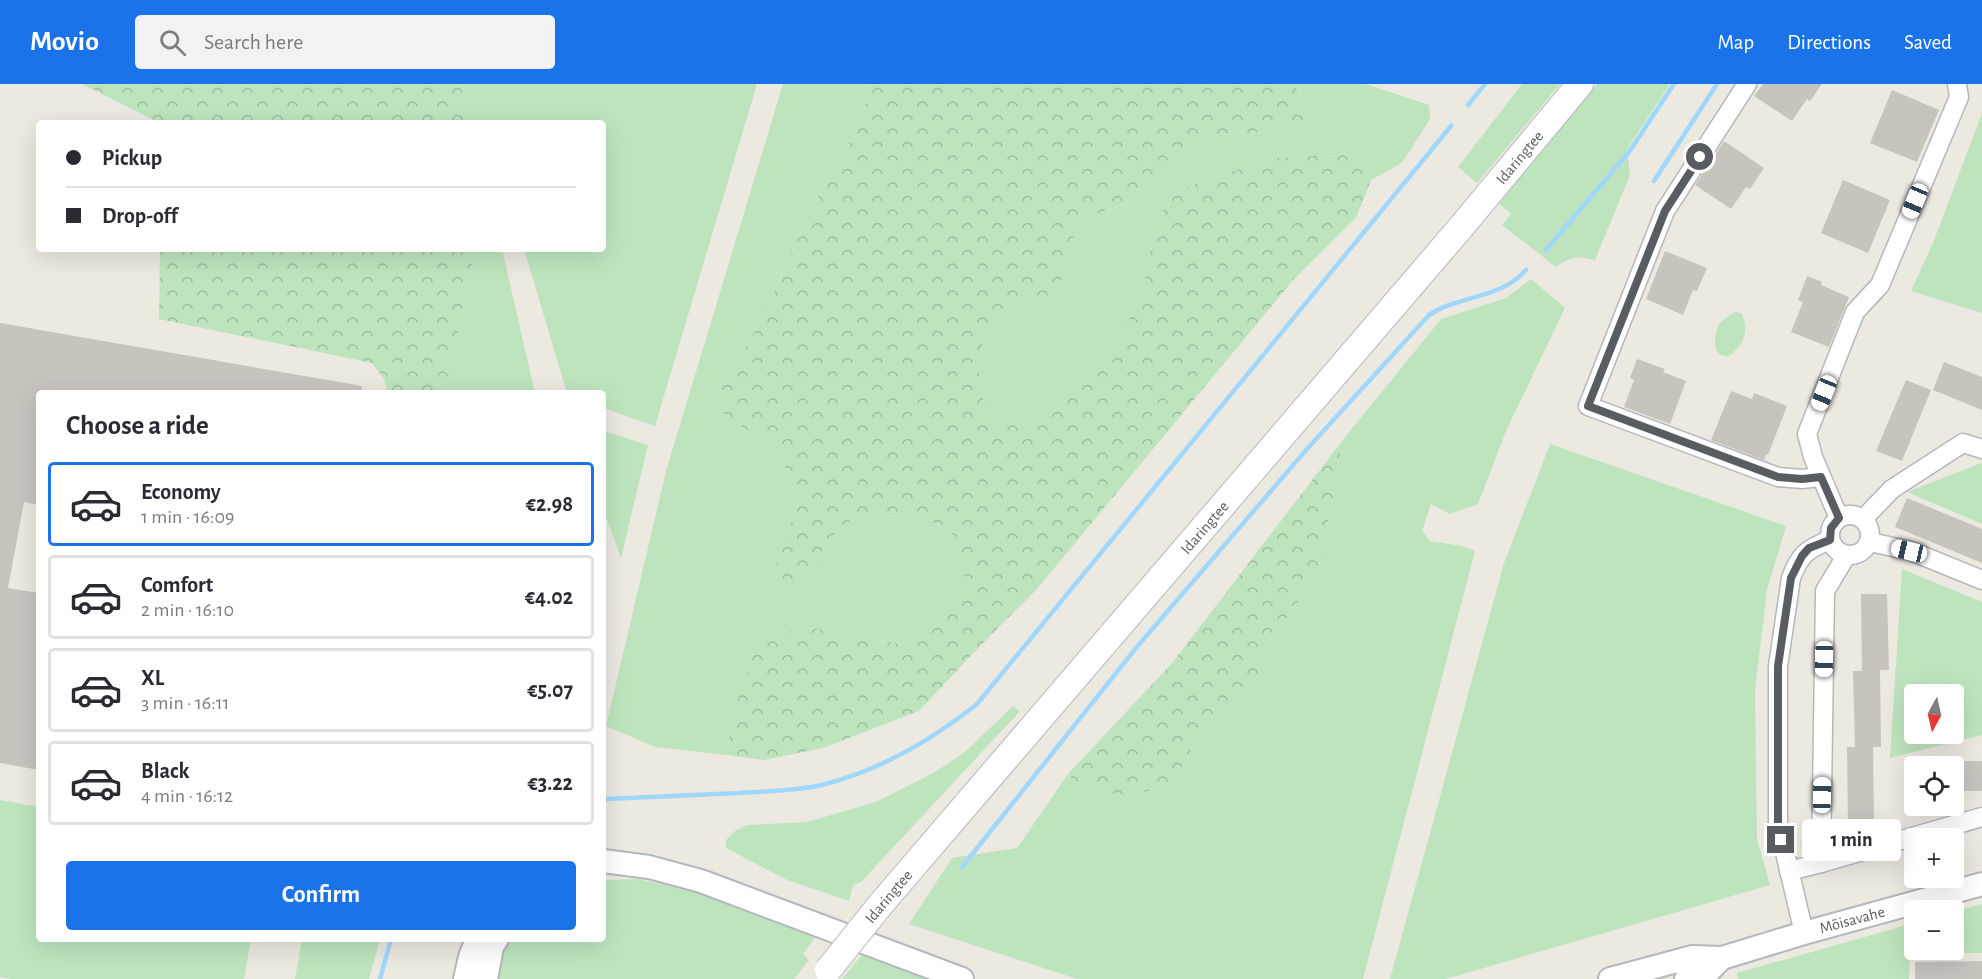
<!DOCTYPE html>
<meta charset="utf-8">
<style>
:root{--surface:#fff;--page:#f2f2f3;--text:#2b2b33;--muted:#7c7c81;--line:#e1e1e2;--accent:#1a73e8}
body{margin:0;font-family:"Alegreya Sans",sans-serif;background:var(--page);color:var(--text);height:100vh;display:flex;flex-direction:column;font-size:22px;white-space:nowrap}
*{box-sizing:border-box;margin:0}
p{font-size:20px;color:var(--muted)}
.icon{flex:none;width:33px;height:33px;fill:none;stroke:currentColor;stroke-width:2;stroke-linecap:round;stroke-linejoin:round}
.map{position:relative;flex:1;overflow:hidden}
.sheet{position:absolute;left:36px;top:306px;width:570px;height:552px;display:flex;flex-direction:column;background:var(--surface);border-radius:6px;box-shadow:0 6px 24px #0002}
.sheet>*{flex:none}
.guide{position:absolute;left:36px;top:36px;width:570px;height:132px;border-radius:6px;box-shadow:0 6px 24px #0002;display:grid;align-content:center;height:132px;padding:0 30px;background:var(--surface)}
.needle{width:39px;rotate:188deg}
.buttons{position:absolute;left:1904px;top:600px;display:grid;gap:12px}
.buttons a{display:grid;place-items:center;width:60px;height:60px;border-radius:6px;background:var(--surface);box-shadow:0 6px 24px #0002;font-size:30px}
.end{position:absolute;width:27px;height:27px;margin:-14px;border:8px solid #595d62;background:#fff;box-shadow:0 0 0 3px #fff}
.from{border-radius:50%}
.bubble{position:absolute;height:42px;border-radius:6px;background:var(--surface);box-shadow:0 6px 24px #0002;font-size:20px;font-weight:600;line-height:42px;text-align:center}
.car{position:absolute;width:18px;height:36px;margin:-18px -9px;border-radius:8px;box-shadow:0 0 4px 2px #0007;background:linear-gradient(#fff 24%,#345 0 40%,#fff 0 76%,#345 0 86%,#fff 0)}
.guide b{display:flex;align-items:center;gap:21px;height:57px;font-size:22px}
.guide b+b{border-top:2px solid var(--line)}
.guide i{width:15px;height:15px;background:var(--text)}
ul{padding:0;list-style:none}
li{display:flex;align-items:center;gap:18px;height:84px;margin:0 12px 9px;padding:0 18px;border:3px solid var(--line);border-radius:6px}
li div{flex:1}
li b{display:block;font-size:22px}
li em{font-style:normal;font-weight:600}
li.current{border-color:var(--accent)}
li>.icon{width:54px;height:54px;stroke-width:1.5}
h2{padding:0 30px;font-size:27px;line-height:72px}
.button{display:flex;gap:12px;margin-top:auto;padding:12px 30px}
.button a{flex:1;height:69px;border-radius:6px;background:var(--accent);color:#fff;font-size:24px;font-weight:600;line-height:69px;text-align:center}
header{display:flex;align-items:center;gap:36px;box-sizing:border-box;height:84px;padding:0 30px;background:var(--accent);color:#fff}
header strong{font-size:28px}
nav{display:flex;gap:33px;margin-inline-start:auto;font-size:21px}
.search{width:420px;height:54px;background:var(--page);display:flex;align-items:center;gap:15px;box-sizing:border-box;padding:0 21px;border-radius:6px;color:var(--muted);font-size:22px}
.map>svg:first-child{display:block}
</style>
<header>
<strong>Movio</strong>
<div class="search"><svg class="icon" aria-label="search" viewBox="0 0 24 24"><circle cx="10" cy="10" r="6"/><path d="M15 15l6 6"/></svg>Search here</div>
<nav><a>Map</a><a>Directions</a><a>Saved</a></nav>
</header>
<div class="map">
<svg width="1982" height="895" viewBox="0 0 1982 895">
<defs>
<pattern id="forest-crowns" width="20" height="18" patternUnits="userSpaceOnUse" patternTransform="scale(1.5)"><rect width="20" height="18" fill="#bee4bd"/><path d="M2 6a3 3 0 1 1 6 0M12 15a3 3 0 1 1 6 0" fill="none" stroke="#9dbc9d"/></pattern>
</defs>
<rect width="100%" height="100%" fill="#ece9e1"/>
<g fill="#bee4bd" fill-rule="evenodd">
<path d="M461,0H757L655,342L603,324V309H567L524,165H603V39H471Z"/>
<path d="M783,0H872L858,45L812,123L763,234L738,277L716,309L783,375L798,421L776,478L808,501L825,459L857,430L887,431L930,437L961,455L964,497L943,538L900,560L806,543L732,632L727,671L655,663L606,642L666,387Z"/>
<path d="M1294,0H1366L1429,21L1430,35L1402,79L1371,96L1358,70L1273,74L1180,105L1156,135L1145,195L1121,257L1067,306L1024,338L988,339L979,294L983,254L1022,221L1058,207L1078,136L1144,113L1174,81L1206,52L1264,48L1313,33Z"/>
<path d="M1522,0H1560L1477,99L1458,83Z"/>
<path d="M1597,0H1670L1627,65L1630,91L1595,176C1577,172 1571,172 1556,183L1502,141L1511,130L1499,120Z"/>
<path d="M1982,29V229L1911,207L1933,159Z"/>
<path d="M476,165H502L535,309H441L448,293Z"/>
<path d="M1531,195L1565,224L1506,347L1478,420L1450,430L1431,420L1422,447L1430,457L1462,462L1475,467L1363,895H1077L909,840L952,774L1017,764L1068,690L1081,705L1131,712L1172,700L1198,653L1227,631L1251,608L1268,560L1316,492L1333,415L1342,357L1441,235L1506,214Z"/>
<path d="M1735,228L1741,229C1749,243 1745,258 1734,268C1731,271 1730,272 1725,272C1711,270 1714,248 1720,239C1724,234 1730,231 1735,228Z"/>
<path d="M603,347L648,361L621,474L603,425Z"/>
<path d="M1550,360L1786,442L1767,506L1755,606L1757,755L1770,801L1446,895H1390L1504,479Z"/>
<path d="M1982,380V440L1907,408L1981,379Z"/>
<path d="M1902,485L1982,518V651L1890,674ZM1914,610H1953V650H1914Z"/>
<path d="M1013,622L1020,627L861,798L853,801L849,817L787,796L726,764V756L735,747L747,741L807,738L876,718L935,688L965,668Z"/>
<path d="M0,716L39,723V855H251L244,895H12L0,893Z"/>
<path d="M638,795L701,809L816,852L803,870L809,876L794,895H495L498,873L509,855H603V796Z"/>
<path d="M1982,820V869H1910L1909,895H1738L1737,889L1914,839V866H1953V828Z"/>
<path d="M302,855H380L369,895H295Z"/>
<path d="M862,871L931,895H842Z"/>
</g>
<g fill="url(#forest-crowns)">
<path d="M82,0H461L471,39H160Z"/>
<path d="M872,0H1294L1313,33L1264,48L1206,52L1174,81L1144,113L1078,136L1058,208L1022,221L983,254L979,294L988,339L1024,338L1067,306L1121,257L1145,195L1156,135L1180,105L1273,74L1358,70L1371,96L1356,134L1294,195L1037,505L979,563L919,627L823,664L764,676L727,671L732,632L757,557L806,543L900,560L943,537L964,496L960,455L930,437L887,431L857,430L825,459L808,501L788,506L776,478L798,421L783,375L762,356L723,329L716,309L738,277L763,234L812,123L858,45Z"/>
<path d="M160,165H476L448,293L441,309H387L384,295L372,279L159,235Z"/>
<path d="M1342,357L1333,415L1316,492L1268,560L1251,608L1227,631L1198,653L1172,700L1131,712L1081,705L1068,690L1173,578Z"/>
</g>
<g fill="none" stroke-linecap="round" stroke-linejoin="round">
<g stroke="#a0d7fe" stroke-width="4.5">
<path d="M1468,21L1485,0"/>
<path d="M1654,97L1717,0"/>
<path d="M1546,166L1629,68L1674,0"/>
<path d="M606,715C650,713 694,711 739,709C768,707 801,707 829,699C885,684 933,655 977,620L1451,42"/>
<path d="M962,783L1136,564L1307,365L1429,231C1461,210 1499,216 1526,186"/>
<path d="M380,895L391,855"/>
</g>
</g>
<g fill="#c7c4be">
<path d="M1763,0H1822L1810,17L1807,15L1792,37L1754,12Z"/>
<path d="M1892,6L1939,26L1917,78L1870,59Z"/>
<path d="M1724,57L1764,84L1750,105L1746,103L1731,125L1695,101Z"/>
<path d="M1843,96L1890,116L1868,169L1821,149Z"/>
<path d="M1665,167L1707,184L1697,207L1693,206L1683,231L1646,215Z"/>
<path d="M1807,192L1822,198L1821,201L1849,213L1829,263L1791,248L1803,218L1798,216Z"/>
<path d="M0,239L362,302L361,309H39V421L24,418L8,504L39,509V686L0,679Z"/>
<path d="M1637,275L1665,285L1663,288L1686,297L1670,340L1624,323L1634,296L1630,294Z"/>
<path d="M1944,278L1982,293V326L1933,306Z"/>
<path d="M1906,296L1931,306L1902,377L1876,367Z"/>
<path d="M1731,307L1752,315L1754,309L1787,322L1768,371L1766,370L1764,376L1711,356Z"/>
<path d="M1907,414L1982,445V479L1895,443Z"/>
<path d="M1861,510H1887L1889,586H1880L1881,663H1873L1874,740H1848L1847,663H1855L1853,587H1862Z"/>
<rect x="1953" y="677" width="29" height="30"/>
<path d="M1982,877V895H1915V878Z"/>
</g>
<g fill="none" stroke-linecap="round" stroke-linejoin="round">
<defs>
<g id="minor">
<path d="M1747,0L1665,127L1588,322L1778,393L1802,395L1821,393"/>
<circle cx="1850" cy="451" r="20"/>
<path d="M1839,434L1813,373L1807,350L1855,228L1880,201L1959,13L1957,0"/>
<path d="M1863,435L1892,405L1963,359L1982,365"/>
<path d="M1870,458L1911,467L1982,496"/>
<path d="M1821,779L1982,733"/>
<path d="M1789,787L1821,779L1825,507L1846,472"/>
<path d="M1804,849L1778,739V582L1791,494C1800,470 1807,465 1830,456"/>
</g>
<g id="tertiary">
<path d="M603,777L649,783L701,797L962,895"/>
<path d="M465,895L470,873L477,855"/>
<path d="M486,895L492,863L497,855"/>
<path d="M1610,895L1692,873L1722,874L1804,849L1982,800"/>
<path d="M1686,895L1710,886L1722,874"/>
</g>
<path id="secondary" d="M881,820L1462,142L1580,0"/>
</defs>
<use href="#minor" stroke="#b4b7bc" stroke-width="21"/>
<use href="#tertiary" stroke="#b4b7bc" stroke-width="26"/>
<use href="#secondary" stroke="#b5b8be" stroke-width="28"/>
<use href="#minor" stroke="#fff" stroke-width="18"/>
<use href="#tertiary" stroke="#fff" stroke-width="22"/>
<use href="#secondary" stroke="#fff" stroke-width="26"/>
<defs>
<path id="secondary-bridge" d="M828,886L881,820"/>
</defs>
<use href="#secondary-bridge" stroke="#b5b8be" stroke-width="28" stroke-linecap="butt"/>
<use href="#secondary-bridge" stroke="#fff" stroke-width="26"/>
</g>
<g fill="none" stroke-linecap="round" stroke-linejoin="round">
<path stroke="#595d62" stroke-width="8" d="M1700,73L1665,127L1588,322L1778,393L1802,395L1821,393L1839,434L1831,444L1830,456L1809,464L1802,472L1791,494L1778,582V739L1781,756"/>
</g>
<g text-anchor="middle" stroke-width="4.5" stroke-linejoin="round" paint-order="stroke">
<g font-size="16" fill="#595d62" stroke="#fff">
<text transform="translate(1519 73) rotate(-50)" y="6">Idaringtee</text>
<text transform="translate(1204 443) rotate(-49)" y="6">Idaringtee</text>
<text transform="translate(888 812) rotate(-50)" y="6">Idaringtee</text>
<text transform="translate(1852 835) rotate(-15)" y="6">Mõisavahe</text>
</g>
</g>
</svg>
<div class="buttons">
<a><svg class="needle" viewBox="-14 -14 28 28"><path d="M0-13l5 13h-10z" fill="#e53935"/><path d="M0 13l5-13h-10z" fill="#7c7c81"/></svg></a>
<a><svg class="icon" aria-label="locate" viewBox="0 0 24 24"><circle cx="12" cy="12" r="6"/><path d="M12 2v4M12 18v4M2 12h4M18 12h4"/></svg></a>
<a>+</a>
<a>−</a>
</div>
<i class="end from" style="left:1700px;top:73px"></i>
<i class="end" style="left:1781px;top:756px"></i>
<div class="bubble" style="left:1802px;top:735px;width:99px">1 min</div>
<i class="car" style="left:1915px;top:117px;rotate:203deg"></i>
<i class="car" style="left:1824px;top:309px;rotate:202deg"></i>
<i class="car" style="left:1909px;top:467px;rotate:283deg"></i>
<i class="car" style="left:1824px;top:575px;rotate:181deg"></i>
<i class="car" style="left:1822px;top:711px;rotate:1deg"></i>
<div class="guide">
<b><i class="from"></i>Pickup</b>
<b><i></i>Drop-off</b>
</div>
<section class="sheet">
<h2>Choose a ride</h2>
<ul>
<li class="current"><svg class="icon" aria-label="car" viewBox="0 0 24 24"><path d="M5 17H2v-5l4-1 3-4h7l3 4 3 1v5h-3M9 17h6M6 11h13"/><circle cx="7" cy="17" r="2"/><circle cx="17" cy="17" r="2"/></svg><div><b>Economy</b><p>1 min · 16:09</p></div><em>€2.98</em></li>
<li><svg class="icon" aria-label="car" viewBox="0 0 24 24"><path d="M5 17H2v-5l4-1 3-4h7l3 4 3 1v5h-3M9 17h6M6 11h13"/><circle cx="7" cy="17" r="2"/><circle cx="17" cy="17" r="2"/></svg><div><b>Comfort</b><p>2 min · 16:10</p></div><em>€4.02</em></li>
<li><svg class="icon" aria-label="car" viewBox="0 0 24 24"><path d="M5 17H2v-5l4-1 3-4h7l3 4 3 1v5h-3M9 17h6M6 11h13"/><circle cx="7" cy="17" r="2"/><circle cx="17" cy="17" r="2"/></svg><div><b>XL</b><p>3 min · 16:11</p></div><em>€5.07</em></li>
<li><svg class="icon" aria-label="car" viewBox="0 0 24 24"><path d="M5 17H2v-5l4-1 3-4h7l3 4 3 1v5h-3M9 17h6M6 11h13"/><circle cx="7" cy="17" r="2"/><circle cx="17" cy="17" r="2"/></svg><div><b>Black</b><p>4 min · 16:12</p></div><em>€3.22</em></li>
</ul>
<div class="button"><a>Confirm</a></div>
</section>
</div>
